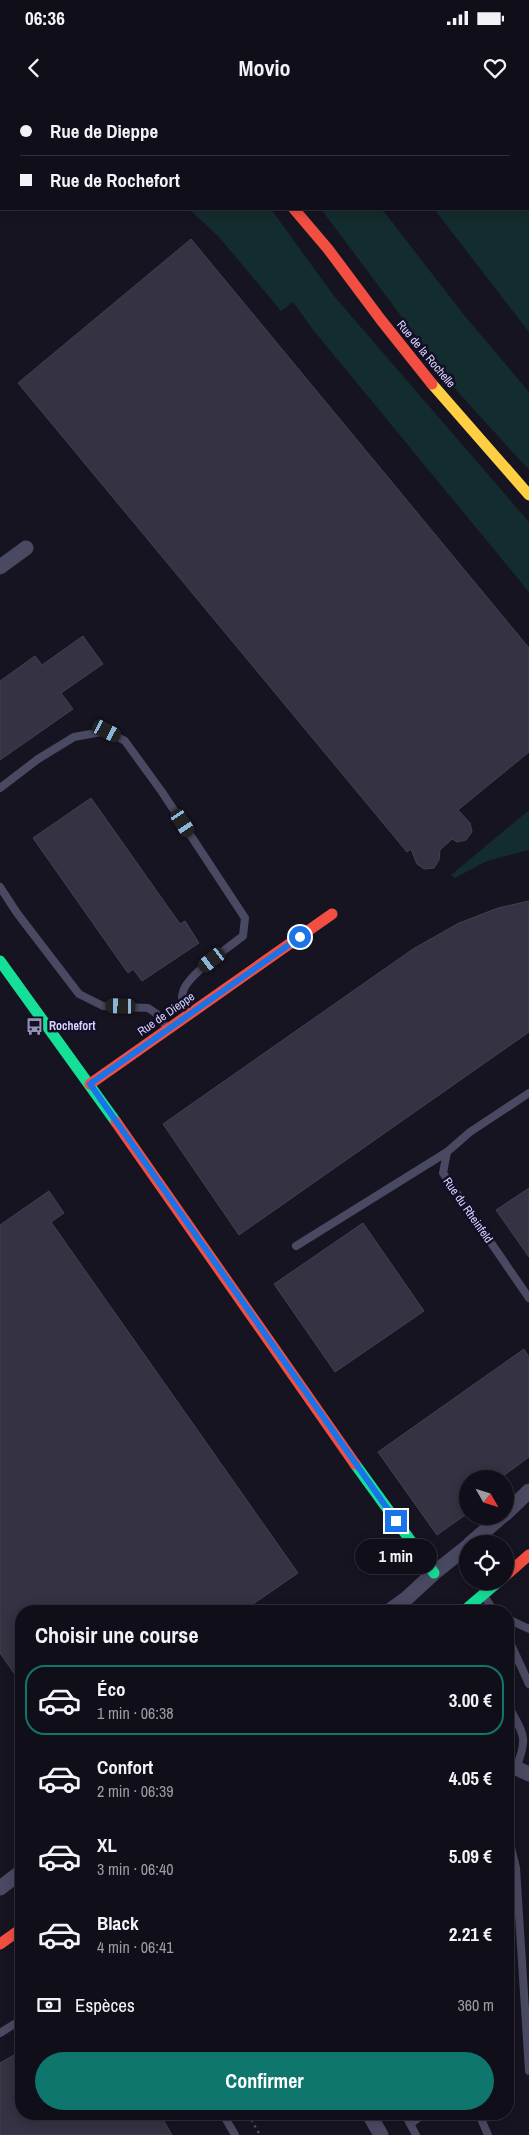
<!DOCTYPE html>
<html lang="fr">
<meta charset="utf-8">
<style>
:root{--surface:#100f19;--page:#1e1d26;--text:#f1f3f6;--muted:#9c9ca2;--line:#302f38;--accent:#0f766e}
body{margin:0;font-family:"Archivo Narrow",sans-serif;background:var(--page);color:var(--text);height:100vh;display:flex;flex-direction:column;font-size:19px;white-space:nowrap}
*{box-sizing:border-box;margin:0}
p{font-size:16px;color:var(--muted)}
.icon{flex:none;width:28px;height:28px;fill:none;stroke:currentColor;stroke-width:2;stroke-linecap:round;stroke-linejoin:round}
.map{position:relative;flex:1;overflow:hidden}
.panel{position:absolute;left:15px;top:1505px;width:499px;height:515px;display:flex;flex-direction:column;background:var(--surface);border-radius:20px;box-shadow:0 2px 12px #0003,0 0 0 1px var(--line)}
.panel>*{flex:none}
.top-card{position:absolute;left:0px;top:0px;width:530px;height:110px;box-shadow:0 2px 12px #0003,0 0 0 1px var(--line);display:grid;align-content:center;height:110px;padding:0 20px;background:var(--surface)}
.needle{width:32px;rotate:129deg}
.fabs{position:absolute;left:459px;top:1370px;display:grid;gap:10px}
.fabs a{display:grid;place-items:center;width:55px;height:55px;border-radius:50%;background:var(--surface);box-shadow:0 2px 12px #0003,0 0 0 1px var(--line);font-size:25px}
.end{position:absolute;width:22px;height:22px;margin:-11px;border:6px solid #1a73e8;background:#fff;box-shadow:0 0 0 2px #fff}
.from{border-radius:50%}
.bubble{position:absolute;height:35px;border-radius:18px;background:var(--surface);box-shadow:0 2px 12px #0003,0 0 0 1px var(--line);font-size:16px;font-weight:800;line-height:35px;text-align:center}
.car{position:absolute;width:15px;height:30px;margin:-15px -8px;border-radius:6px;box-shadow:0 0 4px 1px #0007;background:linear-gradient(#222 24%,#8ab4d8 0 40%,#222 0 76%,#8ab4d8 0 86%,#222 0)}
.top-card b{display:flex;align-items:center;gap:18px;height:48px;font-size:19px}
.top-card b+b{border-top:1px solid var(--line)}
.top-card i{width:12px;height:12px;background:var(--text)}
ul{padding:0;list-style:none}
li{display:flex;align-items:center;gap:15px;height:70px;margin:0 10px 8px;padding:0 10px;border:2px solid transparent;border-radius:20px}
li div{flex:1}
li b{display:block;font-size:19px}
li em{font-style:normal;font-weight:800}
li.active{border-color:var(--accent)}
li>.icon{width:45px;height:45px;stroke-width:1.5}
h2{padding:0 20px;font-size:22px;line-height:60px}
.pay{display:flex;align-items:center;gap:12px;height:55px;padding:0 20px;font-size:19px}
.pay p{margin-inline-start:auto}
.cta{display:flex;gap:10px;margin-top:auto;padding:10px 20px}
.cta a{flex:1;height:58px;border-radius:30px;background:var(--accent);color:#fff;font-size:20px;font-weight:800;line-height:58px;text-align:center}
.status{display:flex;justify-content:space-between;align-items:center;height:35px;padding:0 25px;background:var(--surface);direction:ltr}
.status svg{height:14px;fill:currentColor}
header{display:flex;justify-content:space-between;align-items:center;height:65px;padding:0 20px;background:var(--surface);font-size:22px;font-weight:800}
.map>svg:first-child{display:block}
</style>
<div class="status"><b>06:36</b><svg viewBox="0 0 49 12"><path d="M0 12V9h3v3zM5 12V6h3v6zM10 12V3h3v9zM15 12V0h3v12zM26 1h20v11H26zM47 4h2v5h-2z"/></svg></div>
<header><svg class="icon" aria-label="back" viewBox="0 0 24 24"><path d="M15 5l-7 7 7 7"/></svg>Movio<svg class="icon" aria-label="heart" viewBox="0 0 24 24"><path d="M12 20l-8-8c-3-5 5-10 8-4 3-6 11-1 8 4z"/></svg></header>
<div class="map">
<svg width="529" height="2035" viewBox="0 0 529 2035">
<rect width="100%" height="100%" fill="#161421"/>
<g fill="#132c2d">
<path d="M49,0H192V1H47Z"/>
<path d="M357,0H529V232L434,109H529V1Z"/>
<path d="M189,109H271L334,196L529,422V492L314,231L293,202L281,211L218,136Z"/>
<path d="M321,109H382L464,215L529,292V370L457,291Z"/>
<path d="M529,710V750L487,761L455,778L451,775Z"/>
</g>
<g fill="#343243" stroke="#433f54">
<path d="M191,139L529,548V652L458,710L470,723L472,732L466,740L457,742L452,739L440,750L439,760L434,768L424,769L417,764L411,749L407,752L18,283Z"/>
<path d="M83,536L103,564L61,593L73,609L0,660V581L35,556L42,565Z"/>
<path d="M91,698L180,824L185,821L199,843L142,881L133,869L128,873L33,738Z"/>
<path d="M529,801V932L239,1135L163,1024L413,849L459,823L498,808Z"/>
<path d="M529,1088V1157L496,1110Z"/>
<path d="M49,1091L64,1113L51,1122L298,1473L243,1511H21V1583L0,1553V1125Z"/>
<path d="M363,1123L424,1211L335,1272L274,1184Z"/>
<path d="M524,1249L529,1257V1357L499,1379H468V1413L437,1435L378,1352Z"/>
<path d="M21,1951V2014H160L172,2035H0V1963Z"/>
</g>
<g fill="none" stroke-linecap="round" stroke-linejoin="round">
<path stroke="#44505f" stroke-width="2.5" stroke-dasharray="2.5 4" stroke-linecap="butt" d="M248,2014L260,2035"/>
<g stroke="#4a4962" stroke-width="8">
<path d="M0,688L38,659L74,637L107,631L125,641L162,692L245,818L243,836C229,847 186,876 183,892C180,901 184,907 189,914"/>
<path d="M0,787L17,813L79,894L103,906L148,908L157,914L167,928"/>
<path d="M529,993L470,1032L447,1052L443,1073L529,1198"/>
<path d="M296,1146L447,1052"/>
<path d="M484,1496L494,1511"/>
<path d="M508,1519L529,1529"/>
<path d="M508,1538L529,1584"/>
<path d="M508,1605C523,1634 529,1636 516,1668"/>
<path d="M508,1735L516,1768L529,1971"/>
<path d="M0,1933L21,1920"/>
<path d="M223,2014L235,2035"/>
<path d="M405,2014L416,2035"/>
<path d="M479,2014L488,2035"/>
<path d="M410,2024L424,2014"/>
</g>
<g stroke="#4a4962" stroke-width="15">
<path d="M0,467L26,448"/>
<path d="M505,1414L529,1391"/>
<path d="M470,1444L502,1416"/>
<path d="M389,1511L407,1498L434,1473L468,1446"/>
<path d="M508,1664L529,1674"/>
<path d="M0,1788L21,1772"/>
<path d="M369,2014L381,2035"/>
</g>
<g stroke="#16e098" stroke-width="11">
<path d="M0,861L116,1022"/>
<path d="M355,1364L434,1473"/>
<path d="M464,1511L499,1481"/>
</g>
<g stroke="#ffcf43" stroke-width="11">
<path d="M215,0V1"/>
<path d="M432,284L529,395"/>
</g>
<g stroke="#f24e42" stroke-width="11">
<path d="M242,0L243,1"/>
<path d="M294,109L328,149L381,220L432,284"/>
<path d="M90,984L332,814"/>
<path d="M116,1022L355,1364"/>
<path d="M505,1476L529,1455"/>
<path d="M0,1844L21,1829"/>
</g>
</g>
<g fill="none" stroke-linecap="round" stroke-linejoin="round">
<path stroke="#1a73e8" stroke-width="6" d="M300,837L90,984L396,1421"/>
</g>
<defs>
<symbol id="bus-bare" viewBox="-9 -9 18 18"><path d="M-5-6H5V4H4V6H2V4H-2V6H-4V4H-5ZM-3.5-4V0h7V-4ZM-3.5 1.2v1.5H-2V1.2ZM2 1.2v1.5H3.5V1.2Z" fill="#9591b1" stroke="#130f26" stroke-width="2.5" paint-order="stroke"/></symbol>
</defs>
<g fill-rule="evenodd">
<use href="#bus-bare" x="22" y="914" width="25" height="25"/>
</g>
<g text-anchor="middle" stroke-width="5" stroke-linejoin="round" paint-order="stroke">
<g font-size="12" fill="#d9d4ff" stroke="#130f26">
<text transform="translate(426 254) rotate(50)" y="4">Rue de la Rochelle</text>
<text transform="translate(166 914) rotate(-35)" y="4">Rue de Dieppe</text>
<text transform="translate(468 1110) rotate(55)" y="4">Rue du Rheinfeld</text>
</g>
<g font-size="12" font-weight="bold" fill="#d9d4ff" stroke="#130f26" text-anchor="start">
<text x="49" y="930">Rochefort</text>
</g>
</g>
</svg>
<div class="fabs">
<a><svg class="needle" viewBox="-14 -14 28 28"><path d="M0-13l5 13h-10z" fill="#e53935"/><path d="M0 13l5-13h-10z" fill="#9c9ca2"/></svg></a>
<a><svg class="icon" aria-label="locate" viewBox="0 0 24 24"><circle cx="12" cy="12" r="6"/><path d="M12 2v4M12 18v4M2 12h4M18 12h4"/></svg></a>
</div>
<i class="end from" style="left:300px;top:837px"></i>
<i class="end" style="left:396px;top:1421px"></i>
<div class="bubble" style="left:355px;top:1439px;width:82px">1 min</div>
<i class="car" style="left:107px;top:631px;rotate:117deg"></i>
<i class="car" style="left:183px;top:723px;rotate:147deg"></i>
<i class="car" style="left:212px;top:860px;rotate:232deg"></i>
<i class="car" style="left:121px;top:906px;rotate:271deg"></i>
<div class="top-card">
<b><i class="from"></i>Rue de Dieppe</b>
<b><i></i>Rue de Rochefort</b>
</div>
<section class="panel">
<h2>Choisir une course</h2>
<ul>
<li class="active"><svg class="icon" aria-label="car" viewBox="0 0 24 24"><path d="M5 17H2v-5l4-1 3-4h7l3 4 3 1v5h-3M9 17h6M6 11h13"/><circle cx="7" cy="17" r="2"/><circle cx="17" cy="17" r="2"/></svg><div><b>Éco</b><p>1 min · 06:38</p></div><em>3.00 €</em></li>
<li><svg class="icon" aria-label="car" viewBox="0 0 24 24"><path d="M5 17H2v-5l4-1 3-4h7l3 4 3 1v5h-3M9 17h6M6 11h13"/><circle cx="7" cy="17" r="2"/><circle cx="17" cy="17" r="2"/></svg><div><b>Confort</b><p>2 min · 06:39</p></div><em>4.05 €</em></li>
<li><svg class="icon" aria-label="car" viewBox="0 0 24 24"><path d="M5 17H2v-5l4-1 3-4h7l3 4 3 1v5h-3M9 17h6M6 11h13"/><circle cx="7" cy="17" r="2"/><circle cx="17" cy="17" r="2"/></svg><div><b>XL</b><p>3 min · 06:40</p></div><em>5.09 €</em></li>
<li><svg class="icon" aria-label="car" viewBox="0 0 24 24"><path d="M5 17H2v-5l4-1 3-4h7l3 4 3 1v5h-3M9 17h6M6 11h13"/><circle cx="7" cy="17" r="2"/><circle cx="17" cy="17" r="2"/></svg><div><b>Black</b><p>4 min · 06:41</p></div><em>2.21 €</em></li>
</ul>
<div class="pay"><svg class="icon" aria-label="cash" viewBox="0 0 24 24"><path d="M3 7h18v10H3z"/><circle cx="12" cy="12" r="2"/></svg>Espèces<p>360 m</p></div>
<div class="cta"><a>Confirmer</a></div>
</section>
</div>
